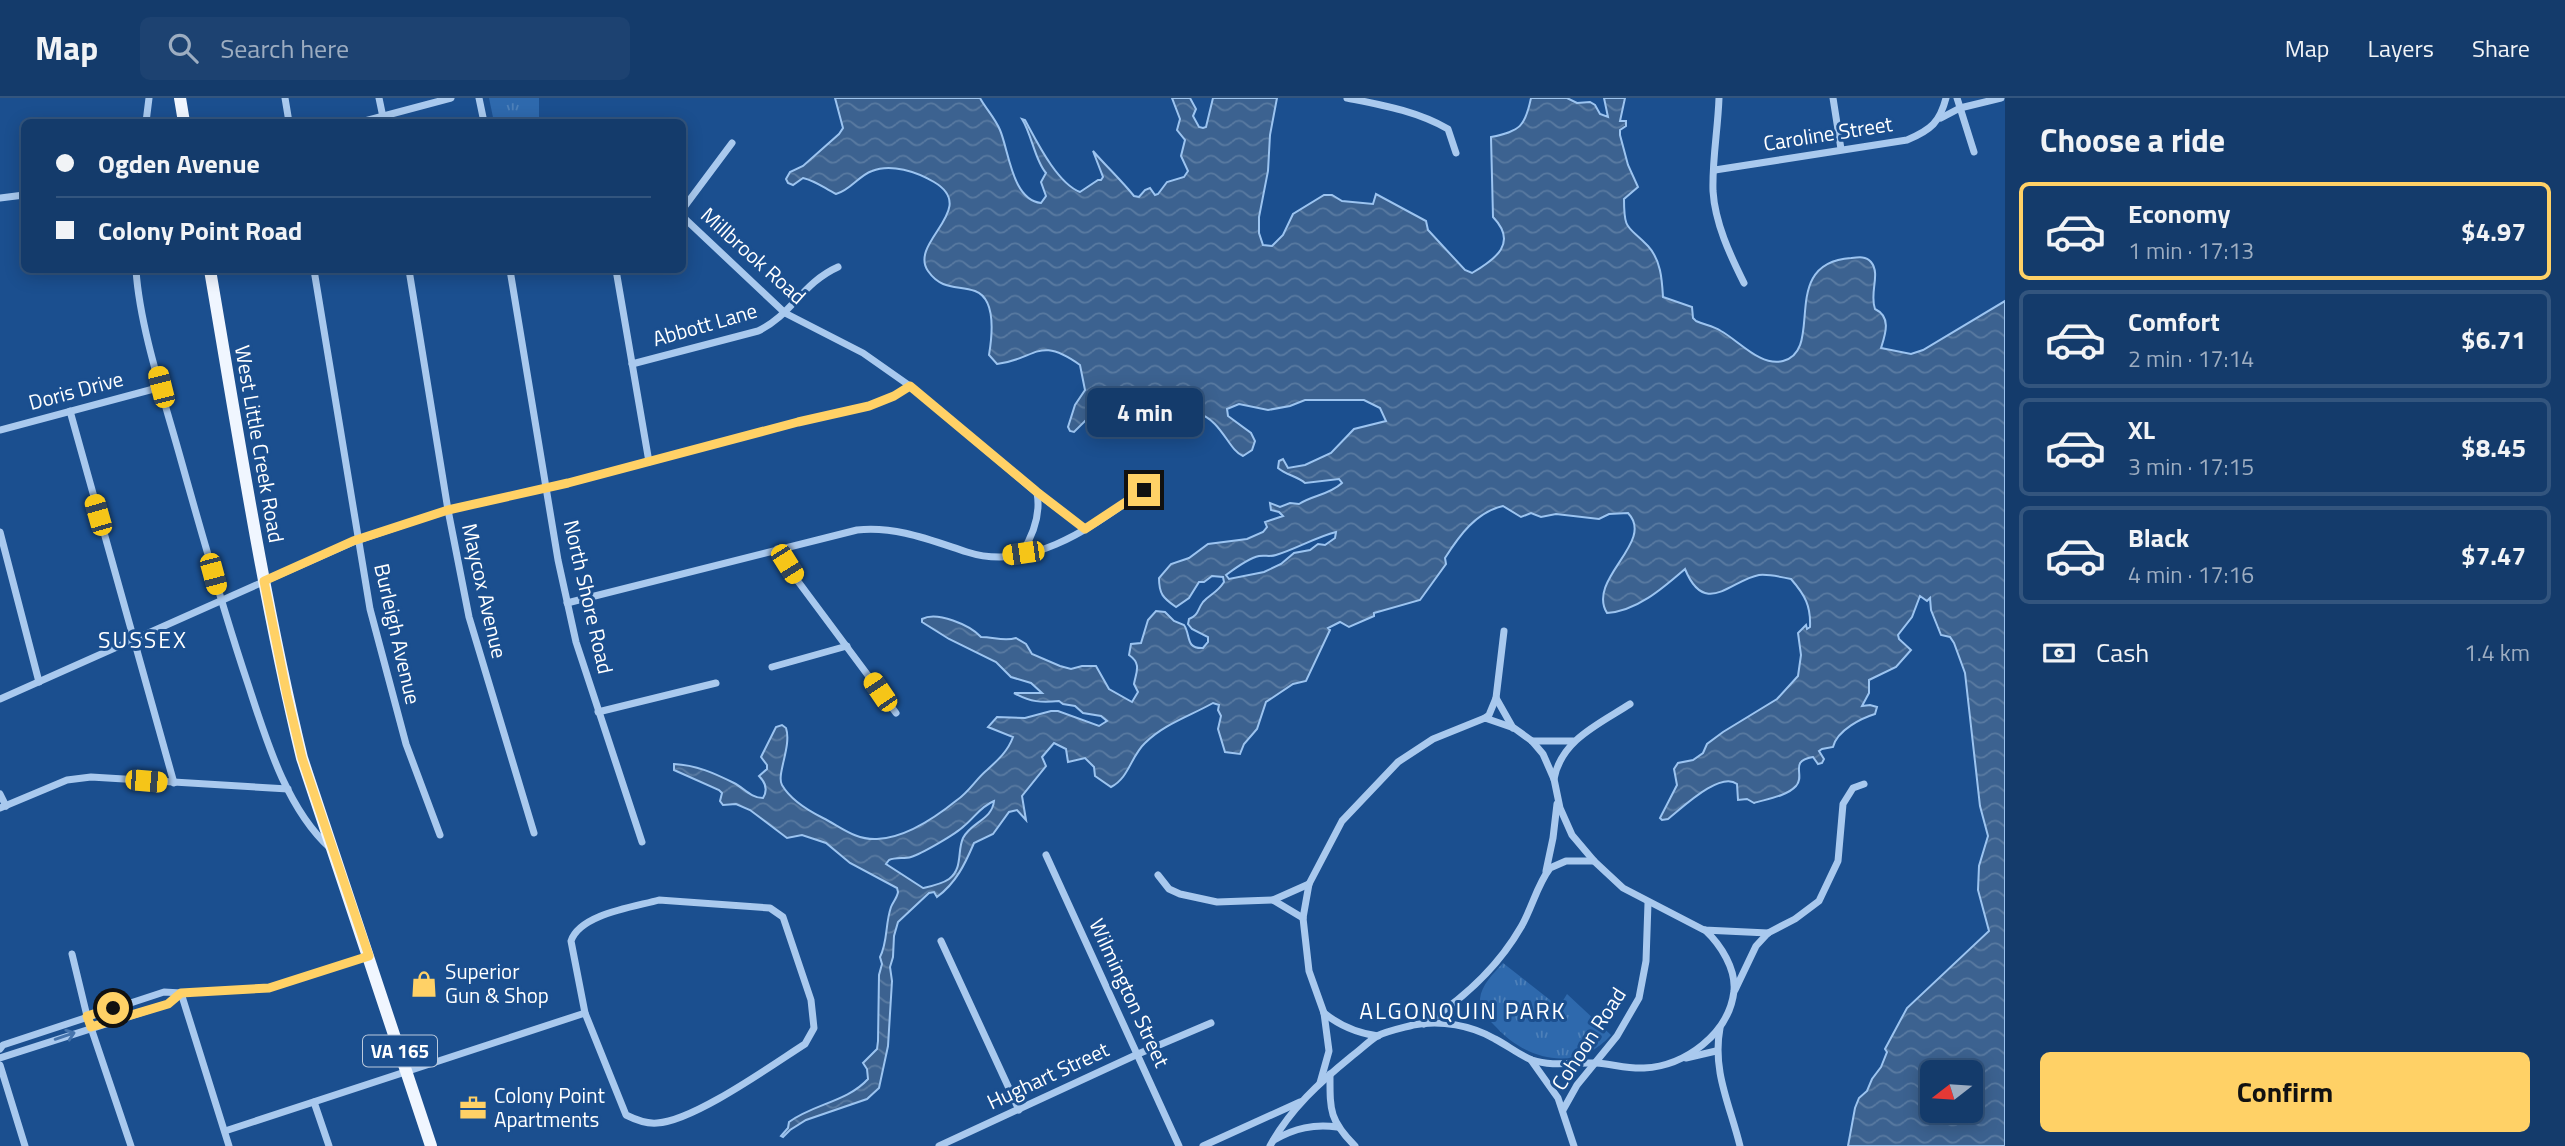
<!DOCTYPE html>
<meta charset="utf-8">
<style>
:root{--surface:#143b6b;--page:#1d4271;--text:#f1f3f6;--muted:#9dadc1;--line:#33557e;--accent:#ffd166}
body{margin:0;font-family:"Titillium Web",sans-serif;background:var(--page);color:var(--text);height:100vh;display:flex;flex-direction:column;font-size:26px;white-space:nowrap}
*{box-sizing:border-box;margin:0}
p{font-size:23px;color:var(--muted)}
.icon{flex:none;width:38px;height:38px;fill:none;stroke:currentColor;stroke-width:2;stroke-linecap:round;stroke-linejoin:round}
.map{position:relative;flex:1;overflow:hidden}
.sheet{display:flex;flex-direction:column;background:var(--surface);width:560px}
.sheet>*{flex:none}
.top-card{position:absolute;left:21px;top:21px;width:665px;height:154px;border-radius:10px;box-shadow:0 4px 18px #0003,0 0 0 2px var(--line);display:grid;align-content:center;height:154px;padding:0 35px;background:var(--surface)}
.needle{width:46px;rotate:253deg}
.buttons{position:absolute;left:1920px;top:962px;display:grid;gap:14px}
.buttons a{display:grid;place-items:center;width:63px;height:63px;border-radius:10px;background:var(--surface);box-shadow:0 4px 18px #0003,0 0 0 2px var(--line);font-size:35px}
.end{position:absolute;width:32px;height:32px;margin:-16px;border:9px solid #ffd166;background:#111;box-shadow:0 0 0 4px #111}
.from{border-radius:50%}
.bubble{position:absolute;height:49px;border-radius:10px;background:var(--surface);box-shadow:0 4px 18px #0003,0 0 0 2px var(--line);font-size:23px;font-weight:700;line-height:49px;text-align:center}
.car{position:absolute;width:21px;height:42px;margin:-21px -10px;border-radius:9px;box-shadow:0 0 5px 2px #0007;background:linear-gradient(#f5c518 24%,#345 0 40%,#f5c518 0 76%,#345 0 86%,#f5c518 0)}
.top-card b{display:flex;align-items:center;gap:24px;height:66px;font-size:26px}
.top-card b+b{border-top:2px solid var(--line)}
.top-card i{width:18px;height:18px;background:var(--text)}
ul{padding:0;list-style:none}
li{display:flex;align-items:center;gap:21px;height:98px;margin:0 14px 10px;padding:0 21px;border:4px solid var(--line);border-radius:10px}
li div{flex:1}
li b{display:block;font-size:26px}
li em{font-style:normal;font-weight:700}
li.selected{border-color:var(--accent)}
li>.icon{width:63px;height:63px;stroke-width:1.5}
h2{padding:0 35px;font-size:32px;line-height:84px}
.pay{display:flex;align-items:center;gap:18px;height:77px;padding:0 35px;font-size:26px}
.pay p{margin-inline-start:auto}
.action{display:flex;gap:14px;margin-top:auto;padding:14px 35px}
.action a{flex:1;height:80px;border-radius:10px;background:var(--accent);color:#111;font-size:28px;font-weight:700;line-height:80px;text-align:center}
header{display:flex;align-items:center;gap:42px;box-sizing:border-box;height:98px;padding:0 35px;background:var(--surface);border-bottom:2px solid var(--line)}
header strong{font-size:33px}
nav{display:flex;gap:38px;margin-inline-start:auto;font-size:24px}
.search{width:490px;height:63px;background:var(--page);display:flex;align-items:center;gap:18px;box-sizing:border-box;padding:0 24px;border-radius:10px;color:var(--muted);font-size:26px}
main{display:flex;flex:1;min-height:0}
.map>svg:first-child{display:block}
</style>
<header>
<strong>Map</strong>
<div class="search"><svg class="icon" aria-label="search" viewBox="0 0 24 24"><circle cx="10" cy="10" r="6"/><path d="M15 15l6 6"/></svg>Search here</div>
<nav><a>Map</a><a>Layers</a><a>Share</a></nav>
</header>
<main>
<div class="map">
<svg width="2005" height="1048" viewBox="0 0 2005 1048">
<defs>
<pattern id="park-tufts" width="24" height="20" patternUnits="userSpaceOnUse" patternTransform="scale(1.75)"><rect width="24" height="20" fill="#2e69ad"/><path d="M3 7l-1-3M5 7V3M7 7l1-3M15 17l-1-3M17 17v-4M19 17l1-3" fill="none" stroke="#4d80b9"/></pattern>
<pattern id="water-waves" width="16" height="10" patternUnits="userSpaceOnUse" patternTransform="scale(1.75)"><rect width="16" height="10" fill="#3c6290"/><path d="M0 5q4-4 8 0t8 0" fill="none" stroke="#597aa1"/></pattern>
</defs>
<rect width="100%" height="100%" fill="#1b4f8f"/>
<g fill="url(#park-tufts)">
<path d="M489,0H539V24H494Z"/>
<path d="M1503,865L1559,909L1567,896L1611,937C1578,975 1527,963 1496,929C1488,921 1480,914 1480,901C1481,887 1494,875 1503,865Z"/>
</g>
<path fill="url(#water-waves)" stroke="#9cc4f0" stroke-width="2" fill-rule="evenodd" d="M835,0H980C986,11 995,20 1000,32C1009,53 1012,102 1041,105L1046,98L1041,84L1046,75C1035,63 1032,37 1022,21L1025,22C1037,44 1057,85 1080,94L1098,82H1101L1103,79L1093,53C1106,68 1121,82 1134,98L1139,99L1145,92L1150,90L1155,97L1158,96L1167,84L1184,79L1188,73L1181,58L1185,42L1177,32L1180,21L1172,0H1190L1196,11L1193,18L1199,29L1203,30L1206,29L1213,0H1277L1270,37L1268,73L1259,119V135L1263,147L1272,148L1283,137L1293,116L1324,97H1332L1342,103L1373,106L1376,96L1426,123L1428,132L1465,172L1472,175C1496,161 1518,145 1493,119L1491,39C1520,33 1525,29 1531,0H1567L1577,5L1590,4L1595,7L1600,16L1608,19L1604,0H1625L1620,23H1626V28L1620,32V37L1628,67L1638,89L1624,101C1624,134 1628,127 1648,148C1661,162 1662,182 1663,199L1692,209L1693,220L1696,223C1705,227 1713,228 1721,233C1739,243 1761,269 1783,263C1826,252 1777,165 1851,160C1859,159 1866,158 1871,164C1881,176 1869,195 1875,211C1892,219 1885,237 1881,250L1911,256L1923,252L2005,203V1048H1848L1855,1010L1859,1000L1867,993L1872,981L1881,969L1887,954L1885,951L1907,910L1989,833L1978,792L1979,768L1988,738L1980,708L1965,575L1954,545L1950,539L1941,537L1931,512L1930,500L1927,503L1920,498L1912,519L1898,537L1899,541L1911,552L1896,569L1869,582V595L1862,608L1870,607L1877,609L1875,616C1862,620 1837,632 1833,649L1822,651L1819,653L1824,661L1822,665L1818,666L1813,659C1788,663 1806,677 1796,688C1787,698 1767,701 1754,705L1747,701L1738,702L1737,686C1720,673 1682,710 1668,721L1662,722L1660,720L1677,687L1674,671L1678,665L1693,662L1703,655L1707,646L1723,634L1777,601L1798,578L1801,557L1798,535L1806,527L1807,531L1810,529C1811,508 1805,497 1791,481C1782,479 1768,476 1759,477C1731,482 1705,520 1685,471C1663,490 1637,513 1607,515C1586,481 1656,444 1628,415L1609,416L1599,421L1556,416L1541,419L1531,415L1521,419L1503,408C1476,414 1459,438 1445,460L1446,466L1420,502L1374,515V518L1349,529L1340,524L1328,530L1330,532L1306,583L1293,586L1266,604L1257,631L1244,646L1240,656L1225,654L1218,631L1221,618L1218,612L1219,607L1213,605C1190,618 1164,626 1145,645C1131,658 1129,680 1111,689L1095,678L1094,669L1085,660L1068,664L1066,651L1054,645L1042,659L1046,668L1022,698L1026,722L1017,712L1009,714L993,736L974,745C965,766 956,785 937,799L934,794L929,795L898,824L894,838L893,859L890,869L892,883L888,948L879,990L867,1001L806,1022L790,1032L783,1039L781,1038L788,1030L789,1024C813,1006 847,1004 868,981L867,971L863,965L877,951L878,943L879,877L882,866L880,859C888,844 885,826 891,809C893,804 897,800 898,794L897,790L850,765L826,745L802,737L787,740L750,712L736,706L723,707L720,703L722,695L719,692L674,672V666C696,667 714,675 734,685C744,690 751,700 763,700C768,692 765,684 759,678L767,671V667L761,659L776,629L782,627L786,630C792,648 776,677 782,687C790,701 809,713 823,720C841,729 855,742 877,741C905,740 936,719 957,702C969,694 976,681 987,672C998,662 1008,653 1013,639L988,629L997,619L1025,620L1051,613H1058L1099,628L1107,623L1101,618L1083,615L1075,608L1063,606L1059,603C1041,605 1031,604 1014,595H1042L1031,585L1011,579L996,564L949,541L922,524V521C937,513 970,527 981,539C994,539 1004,544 1016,540L1026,546L1032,556L1060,568L1071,571L1082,568H1096L1109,591L1132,604L1138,594L1134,586C1136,574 1142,566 1129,557L1131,546L1141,545L1148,522L1156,513L1165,514L1174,523L1184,527C1191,537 1185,551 1203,550L1208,544V539L1192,531L1188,526L1189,521C1199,517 1197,512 1203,504C1210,496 1217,495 1224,484L1223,479L1212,478L1204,484H1199L1189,500L1176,509C1163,500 1159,496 1159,480L1171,466L1189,460L1208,446L1247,441L1263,434L1267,429L1265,424L1283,418L1279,414L1271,412L1270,405L1280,409L1290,405L1299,406C1313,397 1329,397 1342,385L1339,381L1305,385C1297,378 1286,377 1278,370L1279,363L1283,361L1288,370L1305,367L1331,355L1354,331L1386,323L1380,310L1364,302H1305L1290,308L1268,312L1239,306L1227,311L1228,318L1251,335L1255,343L1252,352L1243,358C1228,352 1222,322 1197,315L1105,312L1086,322L1074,334L1070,333L1068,329L1075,307L1085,292L1080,267C1038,237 1037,261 997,266L989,257C992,239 997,201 975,193C958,187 942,193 928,173C908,144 980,111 934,84C917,74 891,65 872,73C858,78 851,92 836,96C824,90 816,83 803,80L793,87L788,85L786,81L790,74L803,68L839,36L843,30ZM1336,434L1335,440L1325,447L1318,446L1310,452L1294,455L1281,466L1264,474L1229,481L1226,477C1234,471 1250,460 1259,458C1265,457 1270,459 1276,457C1296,451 1316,439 1336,434ZM994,703C992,722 971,724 963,740C957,753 963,771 949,781C942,786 932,788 923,790L886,766L889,762C896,759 904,761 911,759C921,756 956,736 964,728C975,719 980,709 994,703ZM1932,975H1970V1013H1932Z"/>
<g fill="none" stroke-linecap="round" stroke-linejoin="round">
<g stroke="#a9c9ee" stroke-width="7">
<path d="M285,0L289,24"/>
<path d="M379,0L384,24"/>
<path d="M479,0L484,24"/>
<path d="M1347,0C1382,7 1417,13 1448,31L1456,55"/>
<path d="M1719,0C1718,31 1712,62 1713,93C1715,125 1730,157 1744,185"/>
<path d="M1833,0L1841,51"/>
<path d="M1957,0L1974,54"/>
<path d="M1941,20L1960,10L2001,0"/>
<path d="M146,24L149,0"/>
<path d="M361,24L451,0"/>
<path d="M1715,72L1907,42C1931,32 1940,24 1946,0"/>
<path d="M0,100L24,97"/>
<path d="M682,112L732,45"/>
<path d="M682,118L785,215L863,255L910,288"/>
<path d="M136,172C140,231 165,304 181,362C202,437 223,512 248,586C266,641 286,710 330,750"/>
<path d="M314,172L370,511L406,646L440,737"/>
<path d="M409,172L448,412L469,519L534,735"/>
<path d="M510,172L558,462L576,544L642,744"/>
<path d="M616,172L649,364"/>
<path d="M632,266L758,233C792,217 802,185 838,169"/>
<path d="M70,313L174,685"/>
<path d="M0,332L161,289"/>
<path d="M0,434L39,584"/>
<path d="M777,451L797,482L896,615"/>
<path d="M1022,455C1033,437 1041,416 1037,395"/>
<path d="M567,505L857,432C897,428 930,442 967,454C1032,475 1094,427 1144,392"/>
<path d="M1504,533L1496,600L1513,630"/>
<path d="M772,569L847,548"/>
<path d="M0,601L353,444L448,412L568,385L798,324L869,308L894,298L910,288L1037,395L1085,431"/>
<path d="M598,614L716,585"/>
<path d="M1485,620L1489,617L1496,600"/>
<path d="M1532,643H1573"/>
<path d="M1554,681C1561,642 1599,626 1630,606"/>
<path d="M0,696L6,708"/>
<path d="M0,710L67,682L91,679L288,691"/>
<path d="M1046,757L1179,1048"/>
<path d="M1546,773L1553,740L1557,706"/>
<path d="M1158,777L1169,791L1180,796L1217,804L1273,802L1303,820"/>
<path d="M659,802L770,810L783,819L811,902L814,930L805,946C772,967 694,1023 657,1025C646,1026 636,1022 626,1017L585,915L571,843C580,816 634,809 659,802Z"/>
<path d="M1273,802L1309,786"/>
<path d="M941,843L1019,1012"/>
<path d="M72,856L87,918L131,1048"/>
<path d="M1735,892L1756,848L1768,835L1795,821L1819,803L1838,763L1843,706L1853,690L1864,686"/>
<path d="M1324,915C1340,928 1356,935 1378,938"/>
<path d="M1424,926C1463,901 1498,869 1521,829C1532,810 1537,787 1550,770L1566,763H1594"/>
<path d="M1720,930C1712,973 1730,1007 1740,1048"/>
<path d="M0,951L3,947L164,894L181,895L168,906L0,960"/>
<path d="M1686,960L1716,953"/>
<path d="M1531,962L1558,1000L1574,1048"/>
<path d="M0,967L25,1048"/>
<path d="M1330,976C1330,1012 1329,1022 1355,1048"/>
<path d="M1320,985L1329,953L1324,915L1309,873L1303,820L1309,786L1342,723L1398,664L1433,641L1485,620L1514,630L1532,643L1543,656L1554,681L1560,710L1572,737L1594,763L1623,790L1704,832L1768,835"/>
<path d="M314,1004L329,1048"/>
<path d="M1563,1012L1577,987L1617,938L1639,900L1646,863L1648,805"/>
<path d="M225,1033L585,915"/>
<path d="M1274,1042C1295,1030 1314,1026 1337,1029"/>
<path d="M229,1048L181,895L269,890L368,858"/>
<path d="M939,1048L1138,956L1211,925"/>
<path d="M1203,1048L1300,1004"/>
<path d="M1270,1048C1290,1011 1320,984 1352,958C1360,952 1368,944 1377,938C1387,933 1402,930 1413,927C1441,922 1471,927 1495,941C1507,947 1519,957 1532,962C1552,969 1575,964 1596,965C1612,966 1628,971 1644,970C1685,968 1729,936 1734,893C1736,871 1721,847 1705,832"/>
</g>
<g stroke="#f0f6ff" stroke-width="12">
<path d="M180,0L184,24"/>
<path d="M210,172C238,335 263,499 302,660L431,1048"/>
</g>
</g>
<defs><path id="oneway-shaft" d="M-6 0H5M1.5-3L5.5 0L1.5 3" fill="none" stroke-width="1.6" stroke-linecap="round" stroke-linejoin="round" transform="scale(1.75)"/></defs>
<use stroke="#4674ac" href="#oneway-shaft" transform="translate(65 938) rotate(-19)"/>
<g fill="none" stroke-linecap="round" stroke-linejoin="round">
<path stroke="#ffd166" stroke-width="9" d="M113,910L87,918L91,929L168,906L181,895L269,890L369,858L302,660L287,597L264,483L353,443L448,412L568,385L798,324L869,308L894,298L910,288L1037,394L1085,431L1144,392"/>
</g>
<defs>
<symbol id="shop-bare" viewBox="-9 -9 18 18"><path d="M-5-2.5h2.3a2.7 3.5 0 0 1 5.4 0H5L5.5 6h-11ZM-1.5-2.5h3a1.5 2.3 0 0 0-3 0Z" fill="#ffd166" stroke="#1b4f8f" stroke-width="2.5" paint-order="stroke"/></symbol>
<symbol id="office-bare" viewBox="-9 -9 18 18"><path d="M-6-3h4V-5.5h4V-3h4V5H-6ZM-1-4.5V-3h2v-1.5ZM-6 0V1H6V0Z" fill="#ffd166" stroke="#1b4f8f" stroke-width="2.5" paint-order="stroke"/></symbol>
</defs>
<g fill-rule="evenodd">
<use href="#shop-bare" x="405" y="867" width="38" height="38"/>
<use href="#office-bare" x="454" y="991" width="38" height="38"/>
</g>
<g text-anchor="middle" stroke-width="6" stroke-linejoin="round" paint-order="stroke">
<rect fill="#1b4f8f" stroke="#bbcadd" stroke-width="2" x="363" y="937.5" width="74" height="31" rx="5"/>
<g font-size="19" font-weight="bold" fill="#fff">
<text x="400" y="960">VA 165</text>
</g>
<g font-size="21" fill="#fff" stroke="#1b4f8f">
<text transform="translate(1828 36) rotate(-9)" y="7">Caroline Street</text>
<text transform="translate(753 158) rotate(42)" y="7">Millbrook Road</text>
<text transform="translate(705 227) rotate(-16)" y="7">Abbott Lane</text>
<text transform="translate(76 293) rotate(-15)" y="7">Doris Drive</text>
<text transform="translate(259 346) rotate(80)" y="7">West Little Creek Road</text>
<text transform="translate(484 493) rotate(77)" y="7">Maycox Avenue</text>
<text transform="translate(588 499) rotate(77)" y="7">North Shore Road</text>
<text transform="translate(397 536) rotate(77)" y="7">Burleigh Avenue</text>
<text transform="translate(1129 895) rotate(65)" y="7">Wilmington Street</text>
<text transform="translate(1589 941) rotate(-57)" y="7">Cohoon Road</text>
<text transform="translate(1048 978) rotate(-25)" y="7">Hughart Street</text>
</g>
<g font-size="21" fill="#fff" stroke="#1b4f8f" text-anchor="start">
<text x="445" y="881">Superior<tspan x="445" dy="24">Gun &amp; Shop</tspan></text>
<text x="494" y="1005">Colony Point<tspan x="494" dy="24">Apartments</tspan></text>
</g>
<g font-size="23" letter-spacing="2" fill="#fff" stroke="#1b4f8f">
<text x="143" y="550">SUSSEX</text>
<text x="1463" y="921">ALGONQUIN PARK</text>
</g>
</g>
</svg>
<div class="buttons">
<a><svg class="needle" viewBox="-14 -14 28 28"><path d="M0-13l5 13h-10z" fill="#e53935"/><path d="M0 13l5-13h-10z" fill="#9dadc1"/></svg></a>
</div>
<i class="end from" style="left:113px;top:910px"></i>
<i class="end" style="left:1144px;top:392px"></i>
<div class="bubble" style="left:1087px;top:290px;width:116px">4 min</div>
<i class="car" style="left:161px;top:289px;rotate:346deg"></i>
<i class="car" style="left:98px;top:417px;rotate:344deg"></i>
<i class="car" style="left:1023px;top:455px;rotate:262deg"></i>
<i class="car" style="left:787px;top:466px;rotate:148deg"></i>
<i class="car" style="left:213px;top:476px;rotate:165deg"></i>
<i class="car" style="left:880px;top:594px;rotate:326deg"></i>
<i class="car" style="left:146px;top:683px;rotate:95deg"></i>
<div class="top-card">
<b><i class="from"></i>Ogden Avenue</b>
<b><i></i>Colony Point Road</b>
</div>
</div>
<section class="sheet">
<h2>Choose a ride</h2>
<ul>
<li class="selected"><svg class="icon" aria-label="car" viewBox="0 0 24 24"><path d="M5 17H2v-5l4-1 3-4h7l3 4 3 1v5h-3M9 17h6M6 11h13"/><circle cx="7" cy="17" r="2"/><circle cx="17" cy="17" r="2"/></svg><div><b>Economy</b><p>1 min · 17:13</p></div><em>$4.97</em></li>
<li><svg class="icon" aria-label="car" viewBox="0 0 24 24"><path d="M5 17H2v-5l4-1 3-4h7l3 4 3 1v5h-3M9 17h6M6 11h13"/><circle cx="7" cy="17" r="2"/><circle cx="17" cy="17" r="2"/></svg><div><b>Comfort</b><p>2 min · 17:14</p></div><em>$6.71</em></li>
<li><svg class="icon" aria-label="car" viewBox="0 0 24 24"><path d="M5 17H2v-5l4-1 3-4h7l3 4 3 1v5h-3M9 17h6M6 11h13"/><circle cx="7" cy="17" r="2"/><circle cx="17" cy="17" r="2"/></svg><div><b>XL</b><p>3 min · 17:15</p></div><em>$8.45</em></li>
<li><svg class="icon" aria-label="car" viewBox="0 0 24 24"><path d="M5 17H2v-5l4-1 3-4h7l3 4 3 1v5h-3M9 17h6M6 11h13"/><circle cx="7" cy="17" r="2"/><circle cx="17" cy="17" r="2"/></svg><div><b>Black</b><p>4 min · 17:16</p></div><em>$7.47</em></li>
</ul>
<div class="pay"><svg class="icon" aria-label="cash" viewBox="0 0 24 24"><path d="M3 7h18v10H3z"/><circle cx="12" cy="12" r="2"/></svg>Cash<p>1.4 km</p></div>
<div class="action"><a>Confirm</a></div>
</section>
</main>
